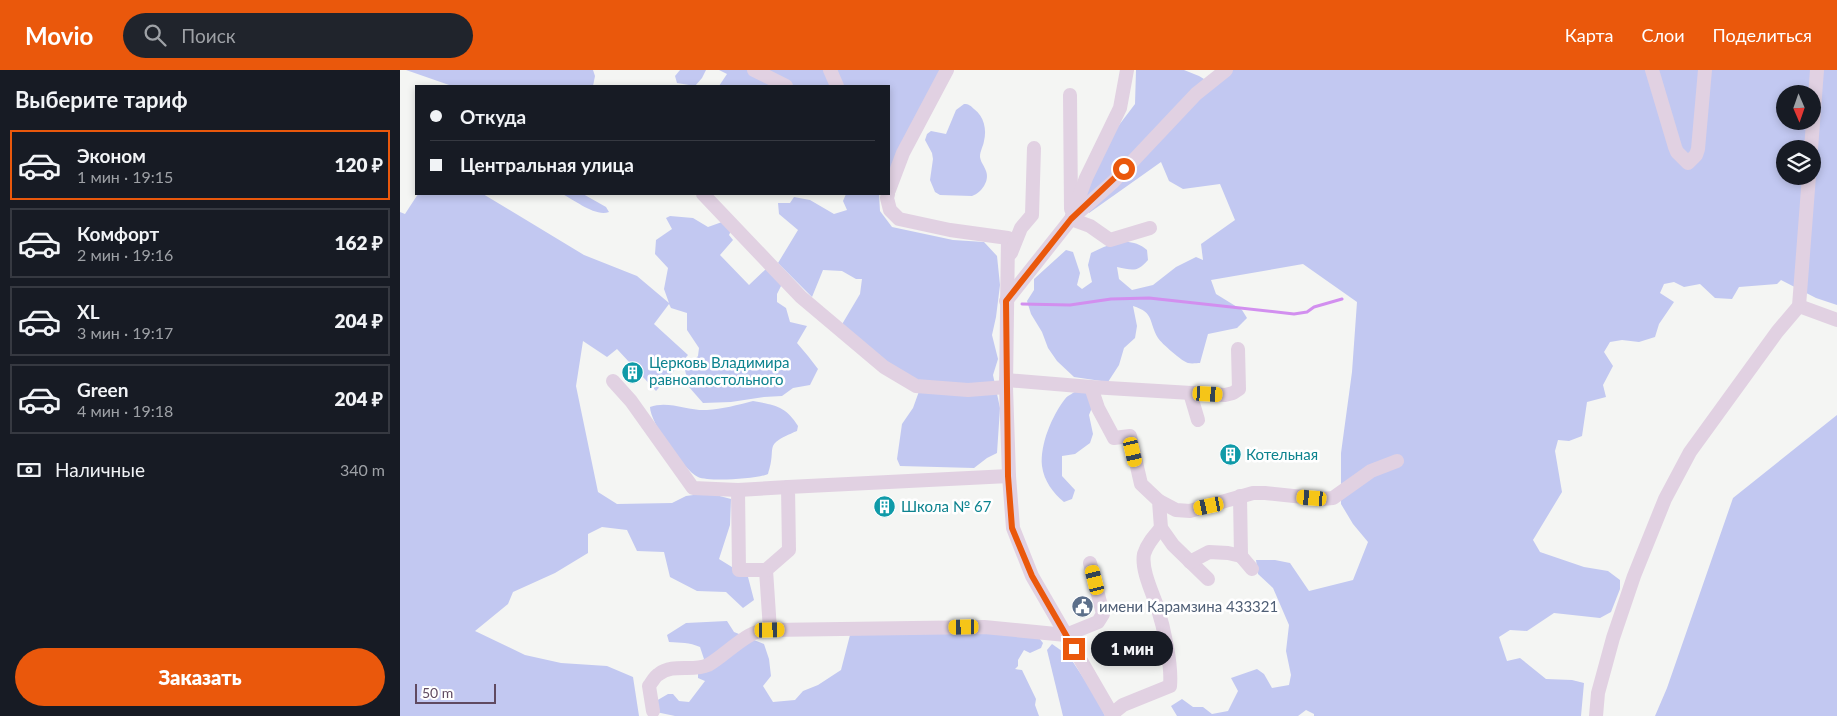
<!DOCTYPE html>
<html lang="ru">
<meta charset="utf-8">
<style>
:root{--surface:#171b24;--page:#20242c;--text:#f1f3f6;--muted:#9ea1a6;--line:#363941;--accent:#ea580c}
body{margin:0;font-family:Lato,sans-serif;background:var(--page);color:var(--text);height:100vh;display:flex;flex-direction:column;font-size:19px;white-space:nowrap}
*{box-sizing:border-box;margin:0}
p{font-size:16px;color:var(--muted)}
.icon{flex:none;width:28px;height:28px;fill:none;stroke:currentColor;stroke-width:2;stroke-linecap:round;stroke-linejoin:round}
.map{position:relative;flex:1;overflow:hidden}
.sheet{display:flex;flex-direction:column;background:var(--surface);width:400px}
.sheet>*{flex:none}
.hud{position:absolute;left:15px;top:15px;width:475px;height:110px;border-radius:0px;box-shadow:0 2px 8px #0003;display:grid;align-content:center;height:110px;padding:0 15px;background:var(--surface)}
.needle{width:32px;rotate:178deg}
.controls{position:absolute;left:1376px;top:15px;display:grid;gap:10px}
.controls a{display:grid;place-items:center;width:45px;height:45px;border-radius:50%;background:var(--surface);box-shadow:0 2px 8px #0003;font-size:25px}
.scale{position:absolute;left:15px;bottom:12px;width:81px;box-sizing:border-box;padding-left:5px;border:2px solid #604a61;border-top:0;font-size:14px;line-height:18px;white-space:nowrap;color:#604a61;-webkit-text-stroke:4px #fff;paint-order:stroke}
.end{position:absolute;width:22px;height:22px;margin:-11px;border:6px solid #ea580c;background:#fff;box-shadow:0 0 0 2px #fff}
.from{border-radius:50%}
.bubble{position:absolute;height:35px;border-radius:18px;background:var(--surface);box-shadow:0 2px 8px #0003;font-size:16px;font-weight:800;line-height:35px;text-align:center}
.car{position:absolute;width:15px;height:30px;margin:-15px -8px;border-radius:6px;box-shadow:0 0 4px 1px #0007;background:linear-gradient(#f5c518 24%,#345 0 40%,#f5c518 0 76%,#345 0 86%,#f5c518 0)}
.hud b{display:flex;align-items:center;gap:18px;height:48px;font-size:19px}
.hud b+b{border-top:1px solid var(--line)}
.hud i{width:12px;height:12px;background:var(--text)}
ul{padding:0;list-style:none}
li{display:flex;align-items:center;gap:15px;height:70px;margin:0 10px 8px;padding:0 5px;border:2px solid var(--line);border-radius:0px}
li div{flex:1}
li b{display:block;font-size:19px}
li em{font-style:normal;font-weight:800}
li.on{border-color:var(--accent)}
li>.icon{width:45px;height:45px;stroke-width:1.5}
h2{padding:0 15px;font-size:22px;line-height:60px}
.pay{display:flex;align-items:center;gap:12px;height:55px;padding:0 15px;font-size:19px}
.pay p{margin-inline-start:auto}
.primary-button{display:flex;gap:10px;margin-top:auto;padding:10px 15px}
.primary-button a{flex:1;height:58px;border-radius:30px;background:var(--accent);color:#fff;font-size:20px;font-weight:800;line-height:58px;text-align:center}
header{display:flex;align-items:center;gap:30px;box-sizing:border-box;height:70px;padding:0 25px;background:var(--accent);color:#fff}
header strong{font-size:24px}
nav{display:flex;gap:28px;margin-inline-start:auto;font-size:18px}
.search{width:350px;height:45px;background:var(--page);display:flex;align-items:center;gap:12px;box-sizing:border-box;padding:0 18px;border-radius:28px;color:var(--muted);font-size:19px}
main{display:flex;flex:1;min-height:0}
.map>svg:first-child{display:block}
</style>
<header>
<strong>Movio</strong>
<div class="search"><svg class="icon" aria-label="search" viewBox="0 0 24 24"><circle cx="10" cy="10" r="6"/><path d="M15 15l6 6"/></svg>Поиск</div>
<nav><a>Карта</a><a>Слои</a><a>Поделиться</a></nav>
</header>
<main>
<section class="sheet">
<h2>Выберите тариф</h2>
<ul>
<li class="on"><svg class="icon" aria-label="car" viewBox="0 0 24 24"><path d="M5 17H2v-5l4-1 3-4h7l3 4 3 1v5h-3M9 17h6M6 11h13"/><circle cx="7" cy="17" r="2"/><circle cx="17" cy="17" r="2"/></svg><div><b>Эконом</b><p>1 мин · 19:15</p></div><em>120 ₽</em></li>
<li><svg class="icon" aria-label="car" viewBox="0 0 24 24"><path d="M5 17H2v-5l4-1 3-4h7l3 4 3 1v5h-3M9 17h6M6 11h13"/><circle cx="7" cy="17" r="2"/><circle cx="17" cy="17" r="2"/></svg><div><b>Комфорт</b><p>2 мин · 19:16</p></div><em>162 ₽</em></li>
<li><svg class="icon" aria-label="car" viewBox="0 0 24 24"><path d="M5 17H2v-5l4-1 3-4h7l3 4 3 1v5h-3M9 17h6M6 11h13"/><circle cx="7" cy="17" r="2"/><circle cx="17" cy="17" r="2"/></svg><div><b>XL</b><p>3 мин · 19:17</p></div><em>204 ₽</em></li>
<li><svg class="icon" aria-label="car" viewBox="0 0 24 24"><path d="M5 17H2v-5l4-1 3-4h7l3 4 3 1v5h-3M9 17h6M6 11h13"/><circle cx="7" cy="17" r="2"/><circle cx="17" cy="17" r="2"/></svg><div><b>Green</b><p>4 мин · 19:18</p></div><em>204 ₽</em></li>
</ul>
<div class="pay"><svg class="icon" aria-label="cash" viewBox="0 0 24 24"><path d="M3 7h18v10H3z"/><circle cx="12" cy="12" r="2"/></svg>Наличные<p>340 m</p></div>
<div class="primary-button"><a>Заказать</a></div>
</section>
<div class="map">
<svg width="1437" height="646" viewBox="0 0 1437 646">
<rect width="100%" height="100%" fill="#f4f5f3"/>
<g fill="#c2c8f1" fill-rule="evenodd">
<path d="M6,0H193L195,6L193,16H52Z"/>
<path d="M280,0H306L302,8L295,16L277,13L275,6Z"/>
<path d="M319,0H347L379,16H319L327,4Z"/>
<path d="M360,0H425L433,16H393Z"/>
<path d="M436,0H544L489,103V16H441Z"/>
<path d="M736,0H784L799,6L814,15L823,0H1437V235L1416,228L1381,210L1377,214L1339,217L1332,229L1315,228L1300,214L1284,217L1274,212L1264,214L1260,223L1274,232L1259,254L1255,267L1239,272L1222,270L1210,272L1204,282L1213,296L1203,315L1206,327L1187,332L1182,366L1169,371L1158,370L1155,381L1162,422L1133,470L1140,482L1184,497L1208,501L1220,510V519L1211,542L1200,548L1154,543L1127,561L1110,560L1099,567L1107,591L1120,588L1146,609L1172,610L1184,613L1181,646H914V644L906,640L898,646H777L771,636L782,629L793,637H803L812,644L828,641L838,621L831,608L857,599L864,604L872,618L889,615L891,605L886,581L889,555L873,518L858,504L856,490H875L890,493L909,521L953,510L968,472L953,454L941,434V383L952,302L957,232L903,194L811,210L816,224L842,240L847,248L837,258L808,264L800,293C797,293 792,294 788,293C783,292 761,273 758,268C748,251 755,243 733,236L737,256L735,268L724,278L719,295L708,312L674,307L657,291L648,278L642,262L631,244L627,231L634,220V209L666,180L673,182L680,203L677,215L682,219L692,212L688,195L691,183C709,174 730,165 747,180L748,190C737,203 732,200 717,197L719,209L732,220L753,215L776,197L796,187L803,190L801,174L835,150L820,114L783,119L769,111L761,92L689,143L684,130L707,71L735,34ZM1385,24H1412V51H1385ZM1385,79H1412V106H1385Z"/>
<path d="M564,34C569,34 571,36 574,39C584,46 587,60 584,71C583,77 580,81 580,87C581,93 584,95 586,101C590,111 581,123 572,126L540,125L535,122L530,110L533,89L532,83L525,70L527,64L531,61L546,64L556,40Z"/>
<path d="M18,124H83L184,185L237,206L269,233L264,219L268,198L255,184L256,170L272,159L266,148L270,146L293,148L308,157L322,152L331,161L329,165L333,170L320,185L349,215L367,198L382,214L377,224V232L386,238L390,252L407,256L397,273L408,286L418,299L410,315L393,318L382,326L364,327L331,332L303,333L289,317L285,300L298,286L299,278L287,260V243L271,238L269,234L254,254L288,285L256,321L217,279L207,287L183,271L176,316L198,422L217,434L272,433L286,426L308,423L331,429L330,455L319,489L348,507L354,530L343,538L326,522L297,521L270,507L264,482L237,481L227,460L202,457L188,464V483L155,503L113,522L108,534L75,561L125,585L161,593L207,596L233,607L239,646H0V142L5,144Z"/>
<path d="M162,124H183L206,137L209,142C195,147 175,130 162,124Z"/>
<path d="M446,124H479L480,141L492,157L553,170L584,172L597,186L600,215L596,247L592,265L598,289L593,305L600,338L597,383L587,388L574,398L500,396L497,389L502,354L513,338L522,313L486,295L441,256L460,224L462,209H456L442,201L423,200L412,227L378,193L398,160L379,144L378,133H390L394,127L410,130L434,144L447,140L443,131Z"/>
<path d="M678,320H689L693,335L689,345L693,364L690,373L675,384L662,386V406L675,420L672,429L664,432C653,423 644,411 642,396C640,374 652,346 665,329C668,325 674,323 678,320Z"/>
<path d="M353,331C375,335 386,336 398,356L397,361C361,376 378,375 368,404C357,409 309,412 298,407C284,400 250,353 250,337C268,330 288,341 307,340C322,339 338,335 353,331Z"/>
<path d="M1437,345V646H1255L1267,618L1333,428Z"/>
<path d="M327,551L334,562L364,574L369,589L371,606L363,616L373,632L395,630L403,621L418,615L441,600L450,565L598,563L639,568L643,573L641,578L630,583L624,580L618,590V596L615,599L622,600L636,629L635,635L639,646H275L256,642V631L268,624H273L279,631L289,632L305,611L298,608V601L304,589L300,577C289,572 281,573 269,572L267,565L286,553Z"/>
<path d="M652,574L669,586L698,630L705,646H663L647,580Z"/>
</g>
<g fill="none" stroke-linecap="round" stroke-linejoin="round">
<path stroke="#d28fef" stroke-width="3" d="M622,234L670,235L711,229L749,228L894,244L907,242L914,237L942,229"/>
<g stroke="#e1d1e2" stroke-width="14">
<path d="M354,0L386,16"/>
<path d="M430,0L437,16"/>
<path d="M1252,0L1275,77L1277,82L1288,93L1296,85L1298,79L1305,0"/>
<path d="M670,25L671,139"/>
<path d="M1411,79L1417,0"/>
<path d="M489,120L503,83L547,0"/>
<path d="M303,124L401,227L484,297L516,316L568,320L606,317"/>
<path d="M488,124L487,128L490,140L499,149L550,160L608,168L606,317L609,406L613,458L632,506L713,646"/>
<path d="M672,146L686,108L720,38L727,0"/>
<path d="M671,149L690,156L710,170L750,158"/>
<path d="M611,183L621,158L632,145L634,78"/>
<path d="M606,231L671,149L713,112L796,24L826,0"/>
<path d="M1399,236L1437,250"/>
<path d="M606,310L691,317L825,325L833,323L839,319L838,279"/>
<path d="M213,311L231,331L293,418L338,420L388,417"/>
<path d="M691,317L698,338L714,368L730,366L741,414L759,431L761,458L773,475L808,509"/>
<path d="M790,323L798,350"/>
<path d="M609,406L388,417L389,480L366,500L370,560L584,557L666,565L698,552L703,544L690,493"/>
<path d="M338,420L339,500H366"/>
<path d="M840,426L841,486L852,499"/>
<path d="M759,431L776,440L790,441L853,423H865L922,429L933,428L971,401L997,391"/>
<path d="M790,492L809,482L828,483L841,486"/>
<path d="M253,641L249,616C252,612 255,606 259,604C273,593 293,602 308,595C325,586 350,557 370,560"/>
<path d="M712,644L723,635L770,616C772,594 764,558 757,536C752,522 741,499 744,484C747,474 754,466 761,458"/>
<path d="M1196,646L1198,623L1213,568L1234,506L1265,429L1290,382L1377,262L1399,236L1409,106"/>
</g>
</g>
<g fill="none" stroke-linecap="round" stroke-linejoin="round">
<path stroke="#ea580c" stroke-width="6" d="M674,579L632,506L612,458L608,406L606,231L671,149L724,99"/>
</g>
<defs>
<symbol id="building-disc" viewBox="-11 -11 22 22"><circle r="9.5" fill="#0f9aa8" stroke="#fff"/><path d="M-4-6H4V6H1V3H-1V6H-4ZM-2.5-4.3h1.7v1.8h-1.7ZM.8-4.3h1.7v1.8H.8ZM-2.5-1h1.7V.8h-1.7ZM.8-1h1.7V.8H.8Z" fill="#fff"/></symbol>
<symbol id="civic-disc" viewBox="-11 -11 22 22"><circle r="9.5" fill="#5c6f8a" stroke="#fff"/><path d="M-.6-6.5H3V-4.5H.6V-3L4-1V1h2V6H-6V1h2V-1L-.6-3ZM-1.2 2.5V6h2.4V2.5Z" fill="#fff"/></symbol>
</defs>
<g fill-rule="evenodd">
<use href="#building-disc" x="220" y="290" width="25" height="25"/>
<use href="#building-disc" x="818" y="372" width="25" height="25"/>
<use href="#building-disc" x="472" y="424" width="25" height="25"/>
<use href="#civic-disc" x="670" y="524" width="25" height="25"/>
</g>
<g text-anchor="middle" stroke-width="5" stroke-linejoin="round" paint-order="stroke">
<g font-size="15" fill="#0d838f" stroke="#fff" text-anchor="start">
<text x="249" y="298">Церковь Владимира<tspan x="249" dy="17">равноапостольного</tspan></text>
<text x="846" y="390">Котельная</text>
<text x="501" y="442">Школа № 67</text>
</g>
<g font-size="15" fill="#4e5e75" stroke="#fff" text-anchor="start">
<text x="699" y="542">имени Карамзина 433321</text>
</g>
</g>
</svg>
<div class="controls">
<a><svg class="needle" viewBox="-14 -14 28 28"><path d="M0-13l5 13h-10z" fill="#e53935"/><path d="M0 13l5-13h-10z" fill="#9ea1a6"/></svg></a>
<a><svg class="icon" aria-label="layers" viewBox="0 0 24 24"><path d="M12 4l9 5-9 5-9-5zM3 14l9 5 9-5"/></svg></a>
</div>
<div class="scale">50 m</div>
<i class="end from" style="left:724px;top:99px"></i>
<i class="end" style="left:674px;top:579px"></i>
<div class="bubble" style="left:691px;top:561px;width:82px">1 мин</div>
<i class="car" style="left:808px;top:324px;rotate:93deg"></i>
<i class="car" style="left:733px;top:382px;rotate:167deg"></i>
<i class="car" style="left:912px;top:428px;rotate:275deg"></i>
<i class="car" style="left:809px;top:436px;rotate:258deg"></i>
<i class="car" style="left:695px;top:510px;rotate:346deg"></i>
<i class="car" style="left:564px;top:557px;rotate:269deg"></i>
<i class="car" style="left:370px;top:560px;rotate:89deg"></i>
<div class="hud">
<b><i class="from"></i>Откуда</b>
<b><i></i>Центральная улица</b>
</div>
</div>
</main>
